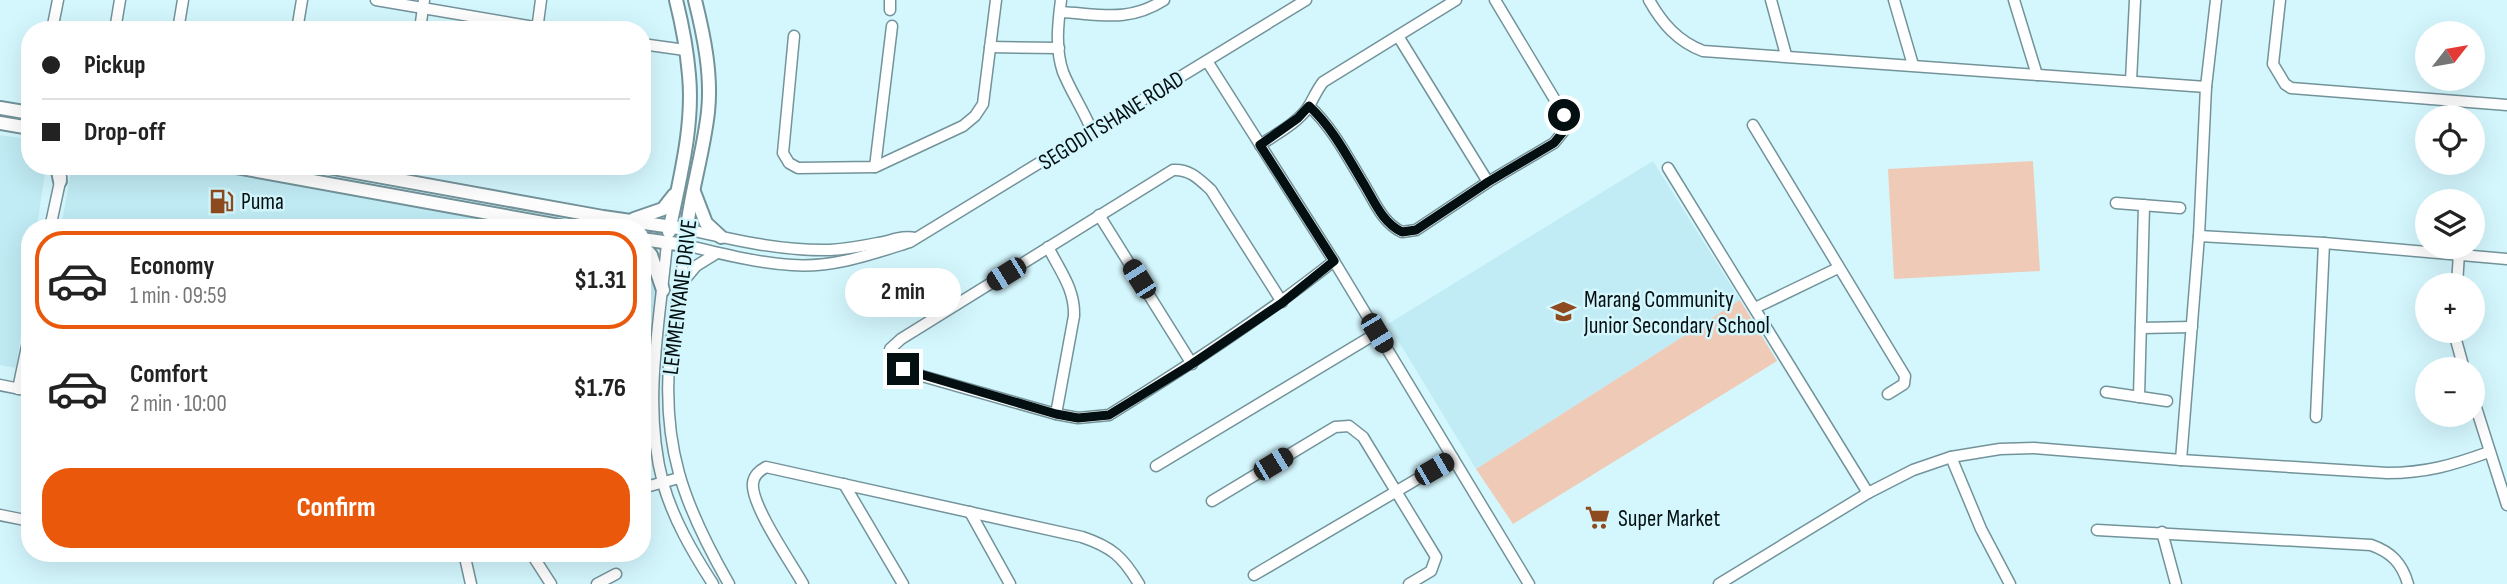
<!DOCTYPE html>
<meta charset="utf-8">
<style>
:root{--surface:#fff;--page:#f2f2f2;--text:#222;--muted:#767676;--line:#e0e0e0;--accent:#ea580c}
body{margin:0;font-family:"Sofia Sans Condensed",sans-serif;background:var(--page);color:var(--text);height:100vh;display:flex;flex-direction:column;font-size:26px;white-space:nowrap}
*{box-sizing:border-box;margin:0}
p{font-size:23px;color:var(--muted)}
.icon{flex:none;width:38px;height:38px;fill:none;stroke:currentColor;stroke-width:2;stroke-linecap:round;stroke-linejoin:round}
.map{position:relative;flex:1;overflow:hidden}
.drawer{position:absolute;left:21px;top:219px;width:630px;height:343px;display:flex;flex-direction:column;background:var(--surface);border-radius:28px;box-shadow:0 7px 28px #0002}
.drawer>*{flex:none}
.guide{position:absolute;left:21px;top:21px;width:630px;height:154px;border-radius:28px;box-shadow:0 7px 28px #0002;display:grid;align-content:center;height:154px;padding:0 21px;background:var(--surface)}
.needle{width:46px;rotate:59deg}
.fabs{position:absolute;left:2415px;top:21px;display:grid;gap:14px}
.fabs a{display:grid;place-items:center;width:70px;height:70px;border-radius:50%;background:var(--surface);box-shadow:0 7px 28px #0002;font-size:35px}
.end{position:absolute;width:32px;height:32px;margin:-16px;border:9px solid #040f11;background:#fff;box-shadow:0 0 0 4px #fff}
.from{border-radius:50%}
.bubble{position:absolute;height:49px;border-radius:24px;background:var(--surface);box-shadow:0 7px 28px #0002;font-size:23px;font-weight:700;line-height:49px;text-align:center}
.car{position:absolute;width:21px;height:42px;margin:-21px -10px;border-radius:9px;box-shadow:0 0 5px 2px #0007;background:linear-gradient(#222 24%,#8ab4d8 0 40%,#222 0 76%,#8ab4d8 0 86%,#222 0)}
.guide b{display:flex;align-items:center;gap:24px;height:66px;font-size:26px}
.guide b+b{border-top:2px solid var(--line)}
.guide i{width:18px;height:18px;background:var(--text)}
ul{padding:12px 0 0;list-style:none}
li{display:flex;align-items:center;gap:21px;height:98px;margin:0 14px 10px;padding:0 7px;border:4px solid transparent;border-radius:28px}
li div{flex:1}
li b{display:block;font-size:26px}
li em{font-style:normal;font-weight:700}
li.selected{border-color:var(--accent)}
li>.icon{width:63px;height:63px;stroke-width:1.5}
.action{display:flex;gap:14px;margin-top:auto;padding:14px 21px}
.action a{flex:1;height:80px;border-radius:28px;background:var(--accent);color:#fff;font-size:28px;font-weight:700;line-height:80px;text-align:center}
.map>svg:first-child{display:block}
</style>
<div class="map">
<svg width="2507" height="584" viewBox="0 0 2507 584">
<rect width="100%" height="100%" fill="#d4f7fe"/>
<g fill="#c1ecf5">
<path d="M0,135L28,139L30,166H46L37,227L30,228V275L16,368L0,365Z"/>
<path d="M1653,161L1740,300L1476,469L1388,324Z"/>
<path d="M72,166H201L528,227L61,228Z"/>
<path d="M642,249L659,284L656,351L645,414L646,435L652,454L651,460L642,469Z"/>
</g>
<g fill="#efcbb7">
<path d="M2033,161L2040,271L1894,279L1888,169Z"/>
<path d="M1740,300L1777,361L1513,524L1476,469Z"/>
</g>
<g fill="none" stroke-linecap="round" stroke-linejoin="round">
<defs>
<g id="minor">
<path d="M376,0L552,30"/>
<path d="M890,0V10"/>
<path d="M1061,0C1058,23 1055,49 1063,72C1071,92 1084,111 1092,131"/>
<path d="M1649,0C1662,23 1677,41 1703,51L2206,87"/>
<path d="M1771,0L1786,55"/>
<path d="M1894,0L1913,65"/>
<path d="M2014,0L2037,75"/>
<path d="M2280,0L2273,64L2285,84L2291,88L2507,105"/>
<path d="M1060,12C1100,14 1128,23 1164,0"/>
<path d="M52,30L58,0"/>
<path d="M115,30L120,0"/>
<path d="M178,30L183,0"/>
<path d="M297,30L302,0"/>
<path d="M420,30L424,0"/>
<path d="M537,30L541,0"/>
<path d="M794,36L783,153L789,163L798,168L875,167L963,126L975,116L983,104L996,0"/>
<path d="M1398,36L1488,182"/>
<path d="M642,44L685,50"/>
<path d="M990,47L1059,48"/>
<path d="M1207,61L1334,261L1529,584"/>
<path d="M2131,81L2135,0"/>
<path d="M1309,106C1333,128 1348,158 1365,186C1375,203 1383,223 1402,232L1416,230L1488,182L1554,143L1563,132L1564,115L1495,0"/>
<path d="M1753,125L1905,376L1904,384L1888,394"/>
<path d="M1260,145C1276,134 1298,123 1309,106C1314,97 1317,90 1323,82L1456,0"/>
<path d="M875,167L892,26"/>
<path d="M1668,168L1868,493"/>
<path d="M2116,203L2180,208"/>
<path d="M1099,215L1192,364"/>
<path d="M50,228L61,177"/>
<path d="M686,229C734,240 781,251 830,250C846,249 863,246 878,243C891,241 903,235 915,238"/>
<path d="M2199,236L2324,243L2507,259"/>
<path d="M667,243C660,322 642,404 663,483C673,519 693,553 713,584"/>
<path d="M1048,247C1060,271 1075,289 1074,316L1056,414"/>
<path d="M681,284L696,266L717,253"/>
<path d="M2457,285L2459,253"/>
<path d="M1282,302L1211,190C1199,179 1190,169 1173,170L901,339L890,349C890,364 902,369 915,374L1056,414L1078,418L1109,415C1186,367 1262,318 1334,261"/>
<path d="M1755,308L1838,268"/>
<path d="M2141,328L2192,327"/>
<path d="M2456,331V340L2464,369"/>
<path d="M0,385L30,391"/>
<path d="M18,389L30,332"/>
<path d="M2106,392L2167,401"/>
<path d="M2139,397L2144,205"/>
<path d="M2473,398L2507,505"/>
<path d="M2316,417L2324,243"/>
<path d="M1951,457L1981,529L2010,584"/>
<path d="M2181,460L2199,236L2206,87L2216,0"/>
<path d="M1156,466L1377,333"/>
<path d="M844,484L903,584"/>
<path d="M642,488L679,478"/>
<path d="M1212,501L1335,427L1349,426L1363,437L1436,557L1431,571L1409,584"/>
<path d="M970,512L1010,584"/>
<path d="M0,515L30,521"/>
<path d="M2097,530L2371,545C2391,552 2402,563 2408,584"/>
<path d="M2162,532L2176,584"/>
<path d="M464,553L471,584"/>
<path d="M531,553L551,584"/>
<path d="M1254,575L1453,458"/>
<path d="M597,584L616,574"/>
<path d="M729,584C683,504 661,445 670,351C674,315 682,281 685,245C719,253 757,263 792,265C833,268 872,254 910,242L1306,0"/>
<path d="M803,584C792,564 750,504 753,483C754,475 759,471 766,467L1082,537C1112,547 1123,557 1139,584"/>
<path d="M1719,584L1868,493L1913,470L1951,457L2000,449L2034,448L2181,460L2387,473C2426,473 2453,465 2489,452"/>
</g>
<g id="major">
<path d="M0,108L30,113"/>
<path d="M0,123L30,128"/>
<path d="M57,166L60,181"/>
<path d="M230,166L571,228"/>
<path d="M322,166L603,217L686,229"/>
<path d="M694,192L706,223L721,237"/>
<path d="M634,219L663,209L674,195"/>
<path d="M669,232C679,181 694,127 689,75C687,51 682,24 676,0"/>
<path d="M642,239L685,245C688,200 703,157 708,112C712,75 704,36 695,0"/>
<path d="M642,245L651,255L663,290"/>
</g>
</defs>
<use href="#minor" stroke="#73939a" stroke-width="13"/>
<use href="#major" stroke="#73939a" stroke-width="16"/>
<use href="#minor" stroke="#fff" stroke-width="10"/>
<use href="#major" stroke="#fff" stroke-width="12"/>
</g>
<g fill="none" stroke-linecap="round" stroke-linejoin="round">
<path stroke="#040f11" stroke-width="9" d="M903,369L1056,414L1078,418L1109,415L1192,364L1282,303L1334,261L1260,145L1298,118L1309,106C1333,128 1348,158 1365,186C1375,203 1383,223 1402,232L1416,230L1488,182L1554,143L1563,132L1564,115"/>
</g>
<defs>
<symbol id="fuel-bare" viewBox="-9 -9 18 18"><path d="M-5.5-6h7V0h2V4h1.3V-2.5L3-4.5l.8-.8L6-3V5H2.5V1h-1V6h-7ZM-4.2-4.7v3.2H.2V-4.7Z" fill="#8f4b1f" stroke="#d4f7fe" stroke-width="2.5" paint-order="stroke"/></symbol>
<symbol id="school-bare" viewBox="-9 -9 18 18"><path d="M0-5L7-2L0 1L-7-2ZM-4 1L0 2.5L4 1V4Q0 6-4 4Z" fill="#8f4b1f" stroke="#d4f7fe" stroke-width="2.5" paint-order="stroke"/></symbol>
<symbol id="supermarket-bare" viewBox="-9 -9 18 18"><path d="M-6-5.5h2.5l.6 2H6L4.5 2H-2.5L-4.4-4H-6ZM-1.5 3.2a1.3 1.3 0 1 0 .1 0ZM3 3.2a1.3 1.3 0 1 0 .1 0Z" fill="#8f4b1f" stroke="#d4f7fe" stroke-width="2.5" paint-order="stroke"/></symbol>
</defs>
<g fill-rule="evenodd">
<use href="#fuel-bare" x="204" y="184" width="35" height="35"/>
<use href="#school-bare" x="1546" y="294" width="35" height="35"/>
<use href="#supermarket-bare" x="1580" y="500" width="35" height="35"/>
</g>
<g text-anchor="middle" stroke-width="5" stroke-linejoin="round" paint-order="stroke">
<g font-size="23" fill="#040f11" stroke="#d4f7fe">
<text transform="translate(1111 120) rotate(-32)" y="8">SEGODITSHANE ROAD</text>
<text transform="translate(679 297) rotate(-83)" y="8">LEMMENYANE DRIVE</text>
</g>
<g font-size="23" fill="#040f11" stroke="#d4f7fe" text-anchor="start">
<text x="241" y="209">Puma</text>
<text x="1584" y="307">Marang Community<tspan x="1584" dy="26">Junior Secondary School</tspan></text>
<text x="1618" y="526">Super Market</text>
</g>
</g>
</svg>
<div class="fabs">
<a><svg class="needle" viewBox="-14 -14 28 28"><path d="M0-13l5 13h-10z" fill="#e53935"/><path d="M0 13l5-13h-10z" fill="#767676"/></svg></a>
<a><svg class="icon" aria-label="locate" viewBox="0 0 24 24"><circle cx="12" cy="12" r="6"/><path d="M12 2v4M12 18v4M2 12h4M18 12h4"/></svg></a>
<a><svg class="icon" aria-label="layers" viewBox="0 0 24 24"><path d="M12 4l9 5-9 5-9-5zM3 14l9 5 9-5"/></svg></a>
<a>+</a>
<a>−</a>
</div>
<i class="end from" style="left:1564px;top:115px"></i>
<i class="end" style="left:903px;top:369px"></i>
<div class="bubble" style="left:845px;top:268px;width:116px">2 min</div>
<i class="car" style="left:1006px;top:274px;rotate:238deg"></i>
<i class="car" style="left:1139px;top:279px;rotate:328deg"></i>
<i class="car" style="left:1377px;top:333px;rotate:149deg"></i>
<i class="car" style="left:1273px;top:464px;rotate:59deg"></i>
<i class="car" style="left:1434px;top:469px;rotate:60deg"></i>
<div class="guide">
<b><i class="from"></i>Pickup</b>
<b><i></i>Drop-off</b>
</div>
<section class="drawer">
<ul>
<li class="selected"><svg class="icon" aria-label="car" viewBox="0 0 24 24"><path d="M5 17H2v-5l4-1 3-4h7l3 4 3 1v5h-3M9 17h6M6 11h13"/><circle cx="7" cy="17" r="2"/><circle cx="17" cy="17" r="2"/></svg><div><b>Economy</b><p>1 min · 09:59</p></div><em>$1.31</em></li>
<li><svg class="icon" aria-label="car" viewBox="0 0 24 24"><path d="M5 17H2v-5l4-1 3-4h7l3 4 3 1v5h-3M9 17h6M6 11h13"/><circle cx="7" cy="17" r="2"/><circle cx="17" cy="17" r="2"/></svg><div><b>Comfort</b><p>2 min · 10:00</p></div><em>$1.76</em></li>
</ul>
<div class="action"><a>Confirm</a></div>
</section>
</div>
